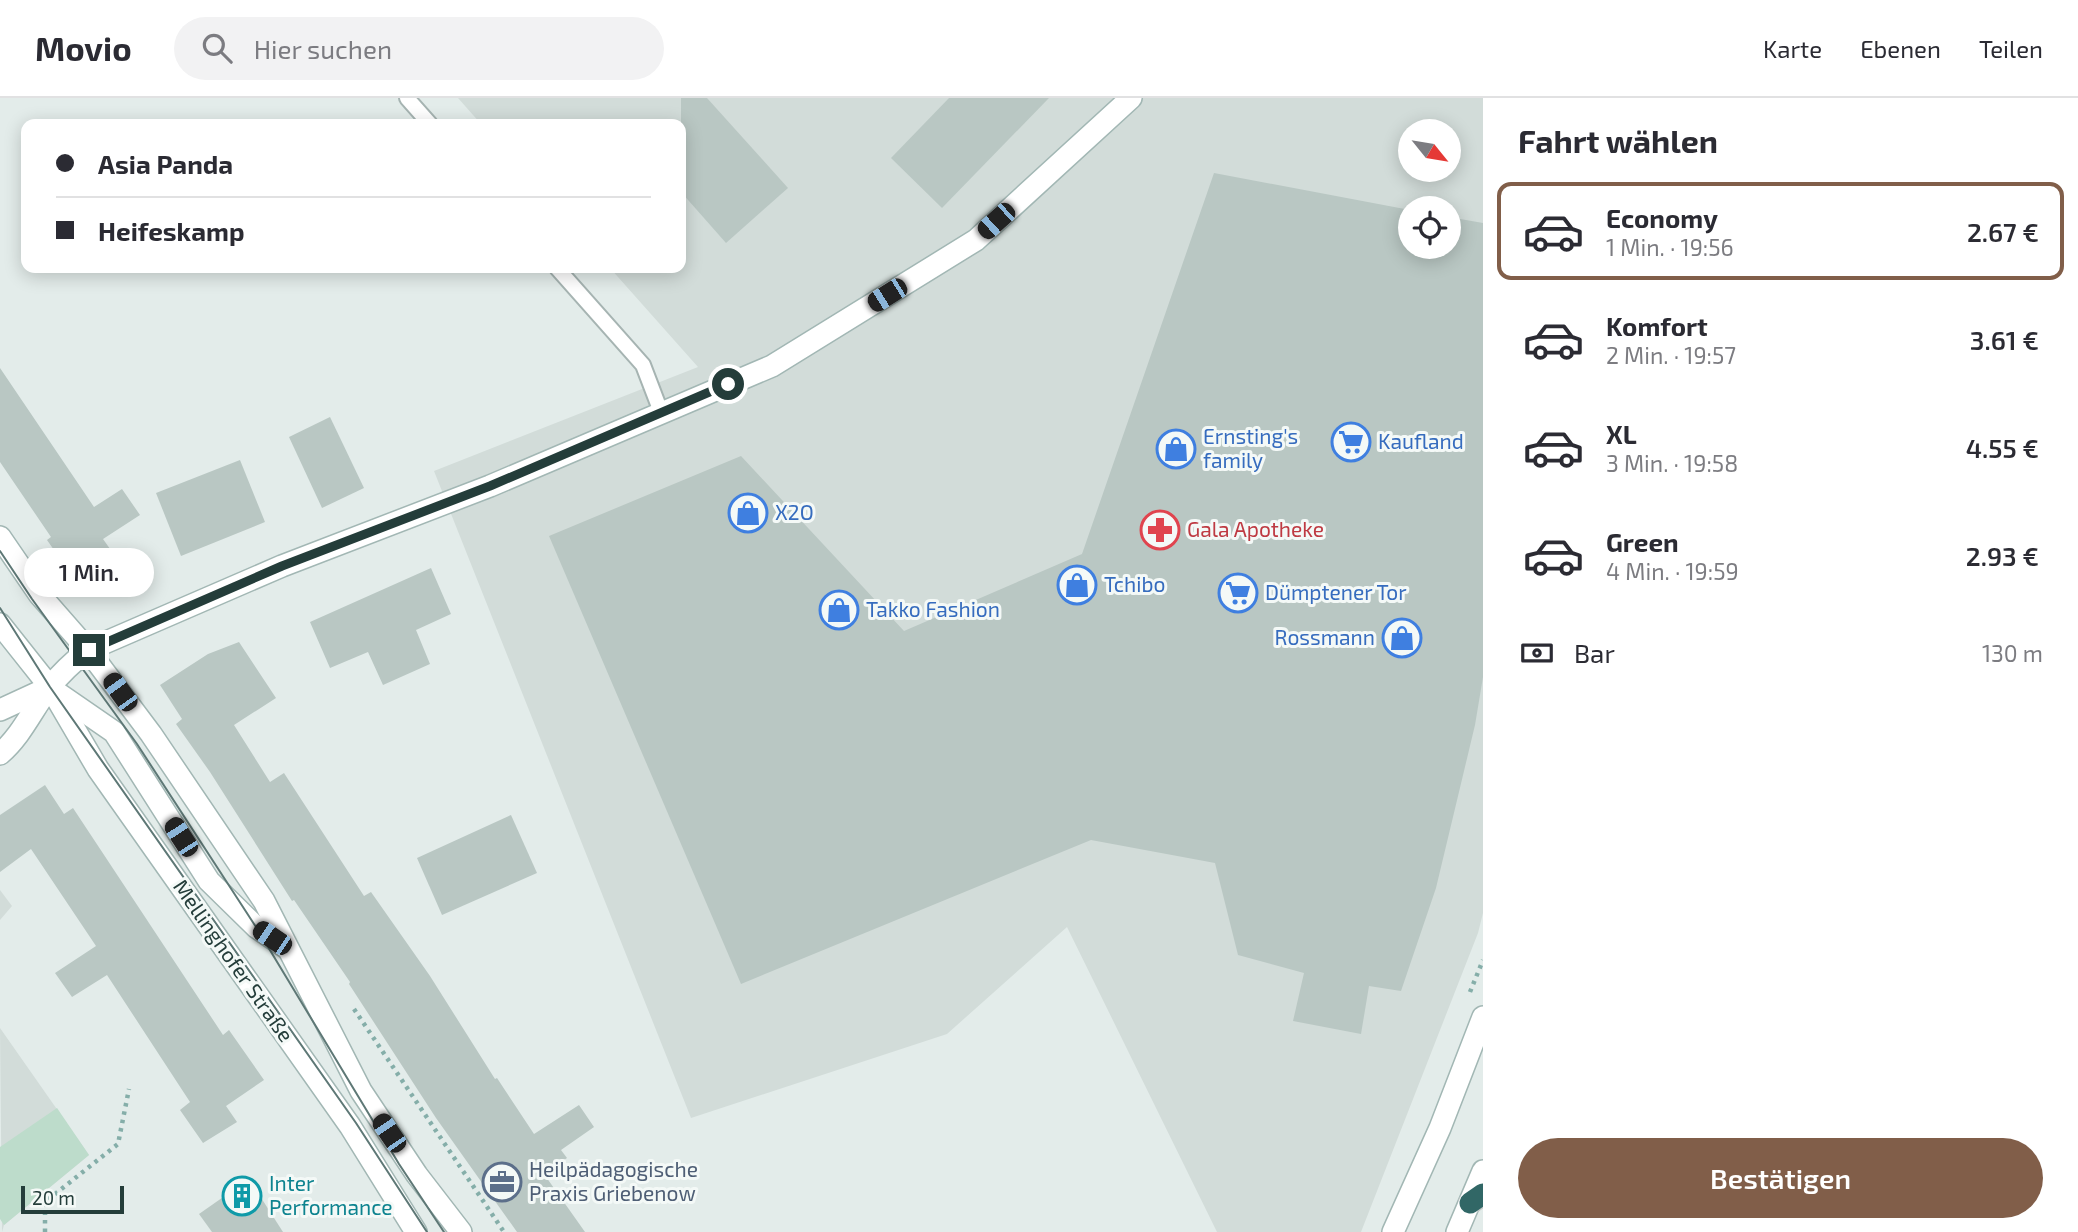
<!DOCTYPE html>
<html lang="de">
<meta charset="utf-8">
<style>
:root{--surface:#fff;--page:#f2f2f3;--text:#2b2b33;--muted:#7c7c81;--line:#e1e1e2;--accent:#815e49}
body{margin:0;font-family:"Exo 2",sans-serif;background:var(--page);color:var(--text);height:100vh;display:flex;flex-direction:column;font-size:26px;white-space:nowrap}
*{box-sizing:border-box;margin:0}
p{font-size:23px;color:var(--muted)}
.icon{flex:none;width:38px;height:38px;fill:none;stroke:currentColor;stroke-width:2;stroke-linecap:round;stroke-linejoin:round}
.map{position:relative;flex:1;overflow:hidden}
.panel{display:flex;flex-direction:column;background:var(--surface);width:595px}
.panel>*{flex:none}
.guide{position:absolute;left:21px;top:21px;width:665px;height:154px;border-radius:14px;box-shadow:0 4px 18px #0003;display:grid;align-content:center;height:154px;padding:0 35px;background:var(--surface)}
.needle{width:46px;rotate:120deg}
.fabs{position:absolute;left:1398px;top:21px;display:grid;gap:14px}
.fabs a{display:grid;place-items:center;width:63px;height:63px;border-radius:50%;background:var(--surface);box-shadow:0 4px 18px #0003;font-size:35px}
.scale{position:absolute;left:21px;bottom:18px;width:103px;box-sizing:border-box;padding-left:7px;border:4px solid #243d3a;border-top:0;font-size:19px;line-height:24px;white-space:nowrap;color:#243d3a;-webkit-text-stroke:5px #f4f9f7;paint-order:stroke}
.end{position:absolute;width:32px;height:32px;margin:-16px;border:9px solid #243d3a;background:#fff;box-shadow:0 0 0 4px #fff}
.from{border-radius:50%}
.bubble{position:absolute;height:49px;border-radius:24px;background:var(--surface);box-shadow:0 4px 18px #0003;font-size:23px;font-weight:600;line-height:49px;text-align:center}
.car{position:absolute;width:21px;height:42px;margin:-21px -10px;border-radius:9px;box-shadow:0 0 5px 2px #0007;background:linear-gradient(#222 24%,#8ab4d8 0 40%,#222 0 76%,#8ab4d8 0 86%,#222 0)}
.guide b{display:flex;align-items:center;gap:24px;height:66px;font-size:26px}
.guide b+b{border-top:2px solid var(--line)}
.guide i{width:18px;height:18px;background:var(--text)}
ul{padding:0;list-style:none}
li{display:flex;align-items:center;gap:21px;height:98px;margin:0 14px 10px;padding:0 21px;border:4px solid transparent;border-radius:14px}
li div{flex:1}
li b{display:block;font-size:26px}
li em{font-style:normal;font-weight:600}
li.selected{border-color:var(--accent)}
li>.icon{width:63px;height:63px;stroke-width:1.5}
h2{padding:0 35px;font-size:32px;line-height:84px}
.pay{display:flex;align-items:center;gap:18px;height:77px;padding:0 35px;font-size:26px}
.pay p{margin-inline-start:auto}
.button{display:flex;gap:14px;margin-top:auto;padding:14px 35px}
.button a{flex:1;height:80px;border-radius:42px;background:var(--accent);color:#fff;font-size:28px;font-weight:600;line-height:80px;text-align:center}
header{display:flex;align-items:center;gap:42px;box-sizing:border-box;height:98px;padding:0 35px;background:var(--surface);border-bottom:2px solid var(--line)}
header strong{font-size:33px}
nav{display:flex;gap:38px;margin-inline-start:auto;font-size:24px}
.search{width:490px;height:63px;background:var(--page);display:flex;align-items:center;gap:18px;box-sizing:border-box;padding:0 24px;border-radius:38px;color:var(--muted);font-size:26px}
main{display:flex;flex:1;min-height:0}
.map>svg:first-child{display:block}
</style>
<header>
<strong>Movio</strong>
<div class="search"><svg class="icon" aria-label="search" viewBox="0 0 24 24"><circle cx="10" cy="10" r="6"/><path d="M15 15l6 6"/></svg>Hier suchen</div>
<nav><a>Karte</a><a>Ebenen</a><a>Teilen</a></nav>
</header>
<main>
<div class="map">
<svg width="1483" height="1134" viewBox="0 0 1483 1134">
<rect width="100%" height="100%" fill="#e3ecea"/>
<g fill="#d2dcd9" fill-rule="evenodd">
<path d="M458,0H1483V815L1478,835L1361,1134H1217L1067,829L947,936L691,1020L434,373L698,269L610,170H681V26H481ZM1410,33H1449V72H1410ZM1410,110H1449V149H1410Z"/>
<path d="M0,792L12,808L0,822Z"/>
<path d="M0,930L89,1057L4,1127L2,1134Z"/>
</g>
<path fill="#bddccb" d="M57,1010L89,1057L4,1127L0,1121V1049Z"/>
<g fill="#b9c7c3">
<path d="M681,0H707L788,90L726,145L681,94Z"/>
<path d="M949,0H1049L942,110L891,60Z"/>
<path d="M1214,75L1410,112V149H1449V119L1483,125V579L1475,627L1436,790L1401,893L1369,888L1361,936L1293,923L1304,875L1238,857L1215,765L1091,742L741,886L549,438L741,358L904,533L1082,456Z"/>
<path d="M0,270L94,409L122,391L140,417L103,441L120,465L82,492L47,442L51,439L0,364Z"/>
<path d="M330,319L364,390L322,410L289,339Z"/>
<path d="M240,362L265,424L181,458L156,395Z"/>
<path d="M431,470L451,516L416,532L430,566L383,587L368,554L330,570L310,524Z"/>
<path d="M239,544L276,600L234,627L270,684L284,675L364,798L371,794L430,878L495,981L497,980L534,1036L579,1007L594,1029L561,1052L567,1060L544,1076L585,1134H517L436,1020L349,886L350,884L294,802L292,803L210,674L176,626L182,621L160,587L208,556Z"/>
<path d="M45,687L64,716L73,710L223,937L229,932L264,982L226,1008L237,1024L203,1045L180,1012L190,1004L107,877L72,899L55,875L96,848L31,751L0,774V717Z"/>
<path d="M511,717L537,775L442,817L417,760Z"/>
<path d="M249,1081L283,1134H212L199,1116Z"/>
</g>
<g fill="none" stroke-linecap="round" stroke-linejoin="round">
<defs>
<g id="lane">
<path d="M407,0L430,26"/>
<path d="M557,170L643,267L661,314"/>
</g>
<g id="secondary">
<path d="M0,439L39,496L88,552L151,636L264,803L361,993L417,1077L461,1134"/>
<path d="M0,526L50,589L98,671L350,1028L416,1134"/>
<path d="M56,594L114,634L209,783L256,829L287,850"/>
<path d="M0,612L50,589"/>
<path d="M0,656C22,637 32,612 49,590C60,576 74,563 88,552L282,468L490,388L772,268L976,142L1131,0"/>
<path d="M1393,1134L1440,1030L1483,919"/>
<path d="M1457,1134L1483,1073"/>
</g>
<path id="highway" d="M1470,1105L1483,1096"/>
</defs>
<use href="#lane" stroke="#a6b4b2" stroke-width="18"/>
<use href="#secondary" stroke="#a2b7b4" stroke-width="24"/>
<use href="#highway" stroke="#c2c9c8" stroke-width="24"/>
<g stroke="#85aea9" stroke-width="4.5" stroke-dasharray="3.5 5" stroke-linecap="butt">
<path d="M1470,894L1483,862"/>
<path d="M354,911L504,1134"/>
<path d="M45,1134V1104L118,1046L129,991"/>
</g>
<use href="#lane" stroke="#fff" stroke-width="14"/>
<use href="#secondary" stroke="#fff" stroke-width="21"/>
<use href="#highway" stroke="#316766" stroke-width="21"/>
<g stroke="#5e7876" stroke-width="2">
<path d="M0,453L32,501L137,646L256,829L399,1066L444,1134"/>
<path d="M0,510L50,589L356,1025L427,1134"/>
</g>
</g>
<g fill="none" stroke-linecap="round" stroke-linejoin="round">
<path stroke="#243d3a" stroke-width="9" d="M89,552L282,468L490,388L728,286"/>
</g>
<defs>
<symbol id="supermarket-ring" viewBox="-11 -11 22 22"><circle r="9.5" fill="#f4f9f7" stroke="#3f7fe0" stroke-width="1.5"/><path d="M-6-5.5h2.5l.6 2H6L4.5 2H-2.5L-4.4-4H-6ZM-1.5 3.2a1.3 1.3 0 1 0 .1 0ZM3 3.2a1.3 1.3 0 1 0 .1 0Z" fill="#3f7fe0"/></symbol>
<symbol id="shop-ring" viewBox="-11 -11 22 22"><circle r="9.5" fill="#f4f9f7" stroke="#3f7fe0" stroke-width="1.5"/><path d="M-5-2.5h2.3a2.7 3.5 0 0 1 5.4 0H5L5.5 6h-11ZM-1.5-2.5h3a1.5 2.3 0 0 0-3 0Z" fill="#3f7fe0"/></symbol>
<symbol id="pharmacy-ring" viewBox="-11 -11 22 22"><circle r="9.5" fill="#f4f9f7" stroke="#e0444e" stroke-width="1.5"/><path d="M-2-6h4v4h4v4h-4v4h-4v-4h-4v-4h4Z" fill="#e0444e"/></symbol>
<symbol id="office-ring" viewBox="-11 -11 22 22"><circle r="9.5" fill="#f4f9f7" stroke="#5c6f8a" stroke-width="1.5"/><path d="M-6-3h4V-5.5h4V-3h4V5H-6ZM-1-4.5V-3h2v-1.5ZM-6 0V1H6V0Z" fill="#5c6f8a"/></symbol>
<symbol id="building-ring" viewBox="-11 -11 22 22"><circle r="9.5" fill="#f4f9f7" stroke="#0f9aa8" stroke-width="1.5"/><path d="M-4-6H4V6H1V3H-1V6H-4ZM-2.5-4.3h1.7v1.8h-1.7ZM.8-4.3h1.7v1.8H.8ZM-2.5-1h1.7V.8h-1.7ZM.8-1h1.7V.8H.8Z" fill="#0f9aa8"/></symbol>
</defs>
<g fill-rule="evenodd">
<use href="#supermarket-ring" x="1329" y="322" width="44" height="44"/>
<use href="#shop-ring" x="1154" y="329" width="44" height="44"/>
<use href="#shop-ring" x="726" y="393" width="44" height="44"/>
<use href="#pharmacy-ring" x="1138" y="410" width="44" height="44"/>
<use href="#shop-ring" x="1055" y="465" width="44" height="44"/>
<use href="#supermarket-ring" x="1216" y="473" width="44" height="44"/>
<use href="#shop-ring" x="817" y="490" width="44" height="44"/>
<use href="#shop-ring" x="1380" y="518" width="44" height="44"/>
<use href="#office-ring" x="480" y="1062" width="44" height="44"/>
<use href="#building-ring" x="220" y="1076" width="44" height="44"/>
</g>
<g text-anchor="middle" stroke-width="6" stroke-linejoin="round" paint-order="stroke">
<g font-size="21" fill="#366cbe" stroke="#f4f9f7" text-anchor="start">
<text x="1203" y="346">Ernsting's<tspan x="1203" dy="24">family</tspan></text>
<text x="1378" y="351">Kaufland</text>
<text x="775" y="422">X2O</text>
<text x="1104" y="494">Tchibo</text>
<text x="1265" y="502">Dümptener Tor</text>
<text x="866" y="519">Takko Fashion</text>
<text x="1375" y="547" text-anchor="end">Rossmann</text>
</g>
<g font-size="21" fill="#be3a42" stroke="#f4f9f7" text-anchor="start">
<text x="1187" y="439">Gala Apotheke</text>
</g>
<g font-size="21" fill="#243d3a" stroke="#f4f9f7">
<text transform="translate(233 863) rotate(55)" y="7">Mellinghofer Straße</text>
</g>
<g font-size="21" fill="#4e5e75" stroke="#f4f9f7" text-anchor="start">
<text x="529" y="1079">Heilpädagogische<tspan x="529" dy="24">Praxis Griebenow</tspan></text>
</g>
<g font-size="21" fill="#0d838f" stroke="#f4f9f7" text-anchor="start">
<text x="269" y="1093">Inter<tspan x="269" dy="24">Performance</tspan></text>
</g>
</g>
</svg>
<div class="fabs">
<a><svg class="needle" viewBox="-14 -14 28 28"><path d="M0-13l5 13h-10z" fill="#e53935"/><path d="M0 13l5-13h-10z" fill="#7c7c81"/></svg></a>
<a><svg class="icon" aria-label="locate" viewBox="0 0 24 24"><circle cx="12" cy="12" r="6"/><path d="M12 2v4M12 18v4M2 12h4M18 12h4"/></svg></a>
</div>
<div class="scale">20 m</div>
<i class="end from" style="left:728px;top:286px"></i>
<i class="end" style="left:89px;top:552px"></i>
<div class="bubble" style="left:24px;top:450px;width:130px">1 Min.</div>
<i class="car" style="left:996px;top:123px;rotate:228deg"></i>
<i class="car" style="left:887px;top:197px;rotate:238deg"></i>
<i class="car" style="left:120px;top:594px;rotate:324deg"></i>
<i class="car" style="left:181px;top:739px;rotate:327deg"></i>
<i class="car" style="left:272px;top:840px;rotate:304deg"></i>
<i class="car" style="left:389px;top:1035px;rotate:326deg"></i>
<div class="guide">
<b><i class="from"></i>Asia Panda</b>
<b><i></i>Heifeskamp</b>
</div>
</div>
<section class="panel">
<h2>Fahrt wählen</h2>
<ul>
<li class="selected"><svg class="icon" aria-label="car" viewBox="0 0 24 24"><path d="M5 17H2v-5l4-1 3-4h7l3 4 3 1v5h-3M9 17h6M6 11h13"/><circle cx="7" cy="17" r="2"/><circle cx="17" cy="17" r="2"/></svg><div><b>Economy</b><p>1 Min. · 19:56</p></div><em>2.67 €</em></li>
<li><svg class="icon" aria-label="car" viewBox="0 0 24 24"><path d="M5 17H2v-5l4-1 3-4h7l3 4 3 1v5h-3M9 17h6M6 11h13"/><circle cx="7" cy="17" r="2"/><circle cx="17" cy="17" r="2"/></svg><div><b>Komfort</b><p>2 Min. · 19:57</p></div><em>3.61 €</em></li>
<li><svg class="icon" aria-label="car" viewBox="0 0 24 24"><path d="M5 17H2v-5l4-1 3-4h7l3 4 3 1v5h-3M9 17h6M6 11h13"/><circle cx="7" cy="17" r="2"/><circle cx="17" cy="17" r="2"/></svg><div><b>XL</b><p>3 Min. · 19:58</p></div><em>4.55 €</em></li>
<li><svg class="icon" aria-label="car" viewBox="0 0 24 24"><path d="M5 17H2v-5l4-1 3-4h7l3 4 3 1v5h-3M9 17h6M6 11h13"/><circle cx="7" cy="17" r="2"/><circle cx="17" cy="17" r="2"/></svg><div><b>Green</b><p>4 Min. · 19:59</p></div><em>2.93 €</em></li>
</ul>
<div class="pay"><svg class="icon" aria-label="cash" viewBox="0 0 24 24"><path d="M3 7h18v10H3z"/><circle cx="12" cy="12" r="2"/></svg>Bar<p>130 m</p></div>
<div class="button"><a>Bestätigen</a></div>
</section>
</main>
